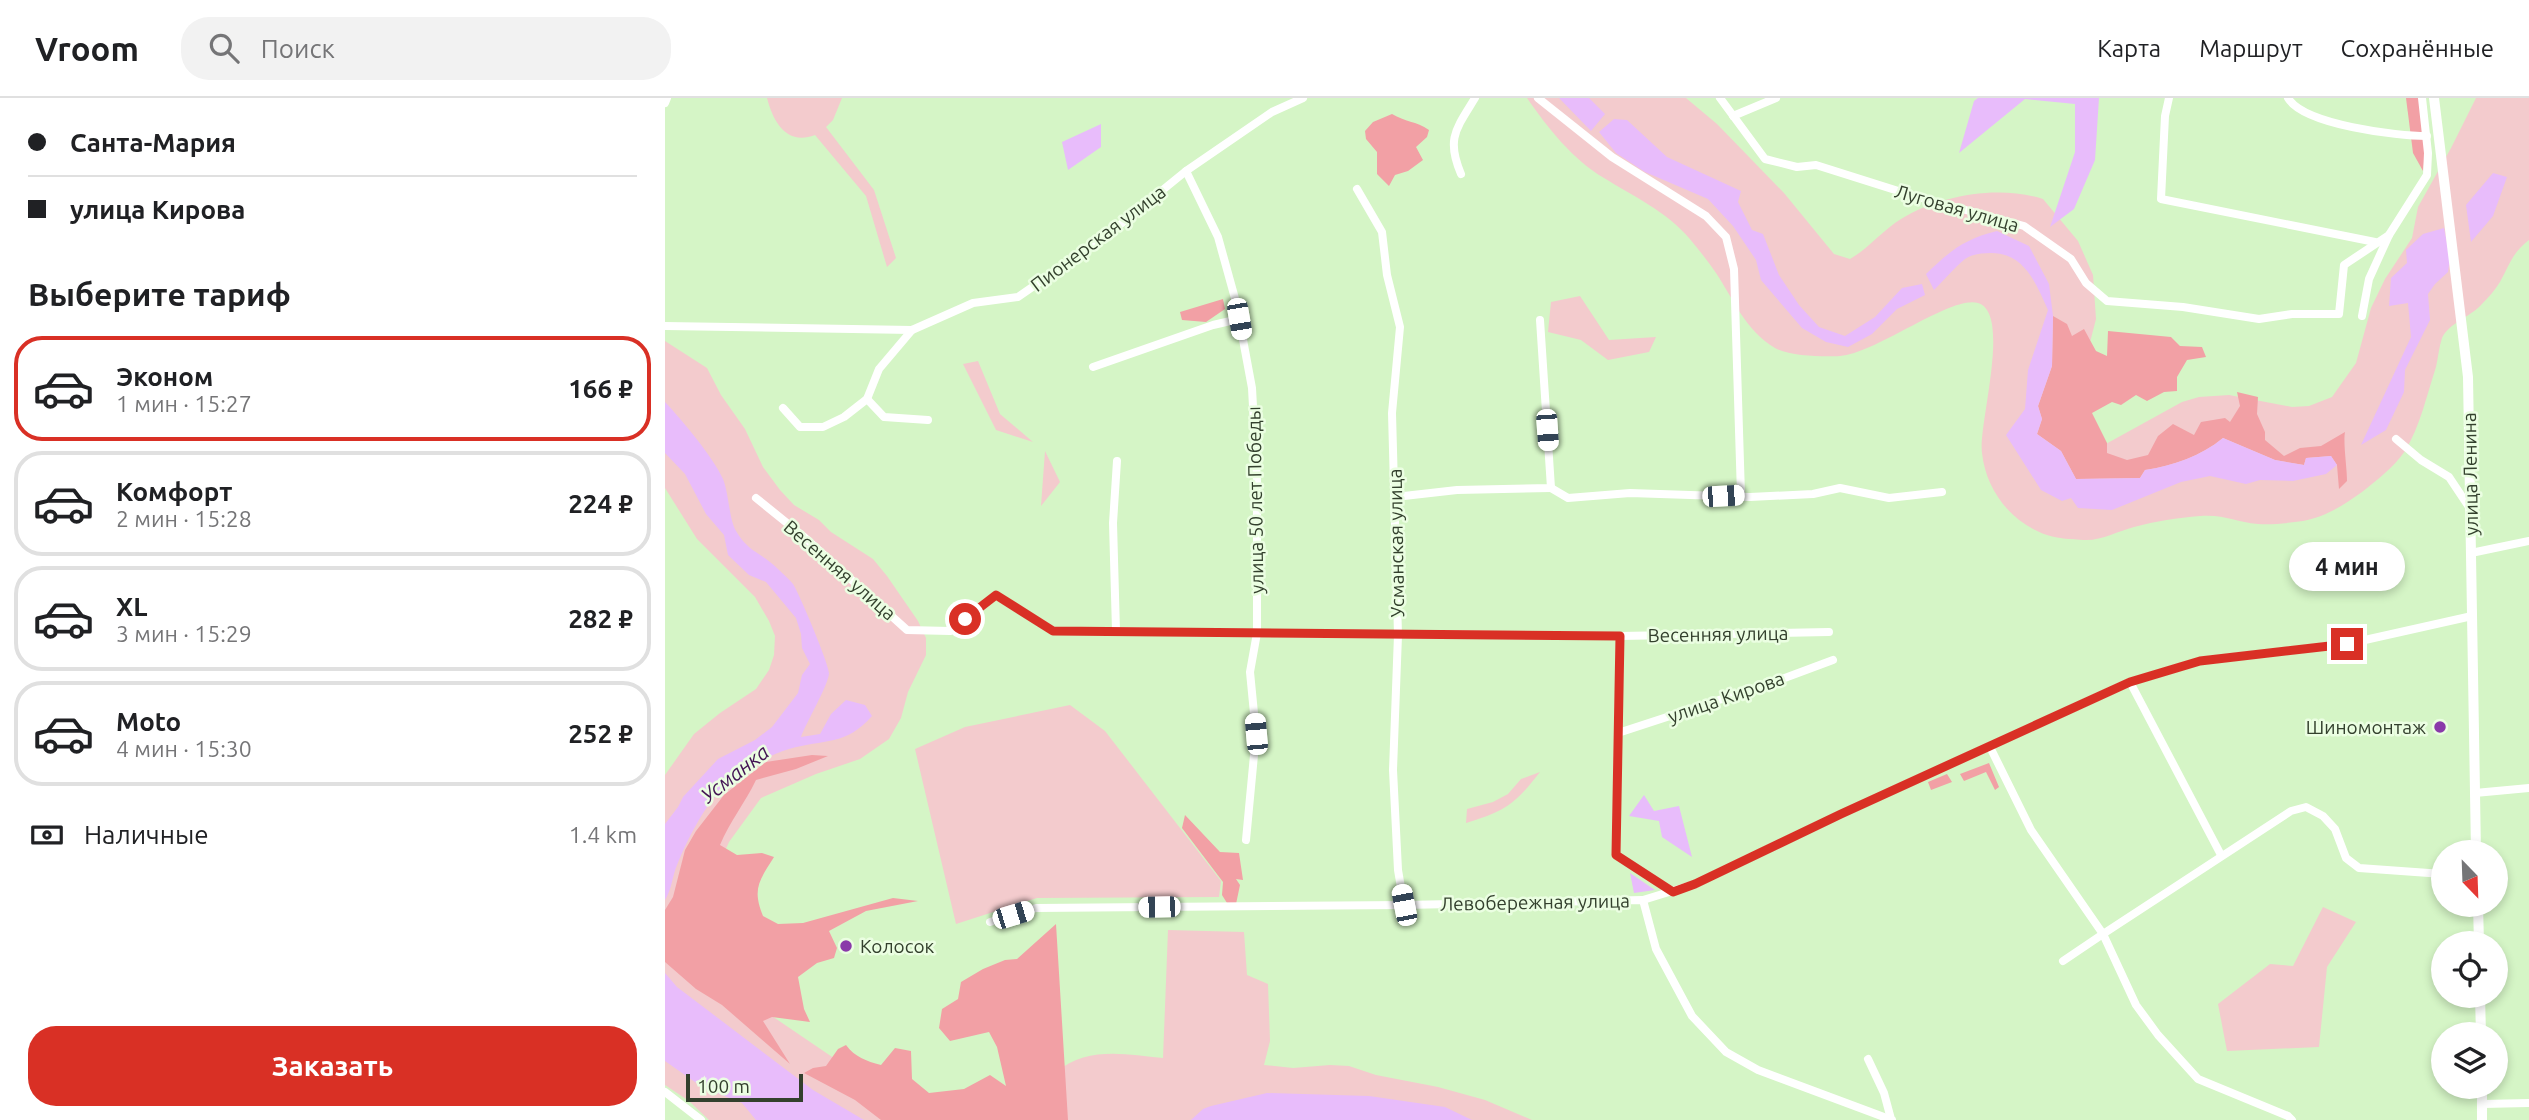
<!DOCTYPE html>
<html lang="ru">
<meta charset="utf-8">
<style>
:root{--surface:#fff;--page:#f2f2f2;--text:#202124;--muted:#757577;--line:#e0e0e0;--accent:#d93025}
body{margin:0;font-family:Ubuntu,sans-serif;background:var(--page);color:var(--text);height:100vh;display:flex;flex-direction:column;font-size:26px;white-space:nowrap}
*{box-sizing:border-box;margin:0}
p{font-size:23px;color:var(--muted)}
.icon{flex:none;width:38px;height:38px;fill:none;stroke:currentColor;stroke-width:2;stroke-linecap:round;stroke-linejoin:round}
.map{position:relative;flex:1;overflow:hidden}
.drawer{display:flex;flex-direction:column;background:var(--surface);width:665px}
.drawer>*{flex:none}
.hud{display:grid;align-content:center;height:154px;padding:0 28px;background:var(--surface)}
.needle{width:46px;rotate:157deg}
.buttons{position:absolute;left:1766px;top:742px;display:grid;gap:14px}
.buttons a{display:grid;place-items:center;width:77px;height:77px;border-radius:50%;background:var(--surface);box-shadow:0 4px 10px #0003;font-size:35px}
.scale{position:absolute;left:21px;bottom:18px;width:117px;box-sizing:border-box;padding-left:7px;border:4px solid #33402d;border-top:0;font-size:19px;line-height:24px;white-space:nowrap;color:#33402d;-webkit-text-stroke:5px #ebfee2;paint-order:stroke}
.end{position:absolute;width:32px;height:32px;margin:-16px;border:9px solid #d93025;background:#fff;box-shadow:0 0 0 4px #fff}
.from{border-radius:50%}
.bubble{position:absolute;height:49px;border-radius:24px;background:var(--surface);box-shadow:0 4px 10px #0003;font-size:23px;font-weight:700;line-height:49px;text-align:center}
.car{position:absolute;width:21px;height:42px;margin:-21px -10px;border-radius:9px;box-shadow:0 0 5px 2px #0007;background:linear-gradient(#fff 24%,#345 0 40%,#fff 0 76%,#345 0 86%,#fff 0)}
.hud b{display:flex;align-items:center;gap:24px;height:66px;font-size:26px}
.hud b+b{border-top:2px solid var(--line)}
.hud i{width:18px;height:18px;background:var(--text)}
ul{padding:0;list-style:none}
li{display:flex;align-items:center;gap:21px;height:105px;margin:0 14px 10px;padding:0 14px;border:4px solid var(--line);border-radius:28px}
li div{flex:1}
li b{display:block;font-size:26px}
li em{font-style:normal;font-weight:700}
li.active{border-color:var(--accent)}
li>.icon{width:63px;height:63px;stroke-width:1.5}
h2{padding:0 28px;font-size:32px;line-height:84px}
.pay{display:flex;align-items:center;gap:18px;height:77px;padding:0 28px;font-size:26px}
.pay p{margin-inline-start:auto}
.action{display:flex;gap:14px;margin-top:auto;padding:14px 28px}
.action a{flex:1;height:80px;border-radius:28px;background:var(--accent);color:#fff;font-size:28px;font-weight:700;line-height:80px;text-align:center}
header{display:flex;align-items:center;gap:42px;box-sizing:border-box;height:98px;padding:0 35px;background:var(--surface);border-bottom:2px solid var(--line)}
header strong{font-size:33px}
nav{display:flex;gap:38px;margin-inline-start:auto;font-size:24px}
.search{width:490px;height:63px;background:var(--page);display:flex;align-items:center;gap:18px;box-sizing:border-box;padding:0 24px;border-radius:28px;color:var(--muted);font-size:26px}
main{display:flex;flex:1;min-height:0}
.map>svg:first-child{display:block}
</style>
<header>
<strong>Vroom</strong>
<div class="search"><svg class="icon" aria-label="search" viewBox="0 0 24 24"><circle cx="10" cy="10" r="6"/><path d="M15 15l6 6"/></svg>Поиск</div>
<nav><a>Карта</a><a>Маршрут</a><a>Сохранённые</a></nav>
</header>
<main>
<section class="drawer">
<div class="hud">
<b><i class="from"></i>Санта-Мария</b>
<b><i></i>улица Кирова</b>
</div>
<h2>Выберите тариф</h2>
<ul>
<li class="active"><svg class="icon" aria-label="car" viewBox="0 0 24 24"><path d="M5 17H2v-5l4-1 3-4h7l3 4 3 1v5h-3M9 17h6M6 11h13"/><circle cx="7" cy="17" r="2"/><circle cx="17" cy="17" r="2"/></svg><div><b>Эконом</b><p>1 мин · 15:27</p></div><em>166 ₽</em></li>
<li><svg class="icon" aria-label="car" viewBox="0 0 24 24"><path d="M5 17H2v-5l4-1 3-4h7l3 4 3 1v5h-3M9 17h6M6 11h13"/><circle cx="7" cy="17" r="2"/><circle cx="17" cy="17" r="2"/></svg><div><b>Комфорт</b><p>2 мин · 15:28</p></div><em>224 ₽</em></li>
<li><svg class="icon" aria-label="car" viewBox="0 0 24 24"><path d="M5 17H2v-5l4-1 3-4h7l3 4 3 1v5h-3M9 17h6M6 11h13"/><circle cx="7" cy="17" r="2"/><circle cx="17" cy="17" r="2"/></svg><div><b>XL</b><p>3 мин · 15:29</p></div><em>282 ₽</em></li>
<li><svg class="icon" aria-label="car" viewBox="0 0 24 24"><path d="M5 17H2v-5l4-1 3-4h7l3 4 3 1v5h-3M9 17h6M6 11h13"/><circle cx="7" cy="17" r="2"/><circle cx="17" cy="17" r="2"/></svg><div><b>Moto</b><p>4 мин · 15:30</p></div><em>252 ₽</em></li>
</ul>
<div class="pay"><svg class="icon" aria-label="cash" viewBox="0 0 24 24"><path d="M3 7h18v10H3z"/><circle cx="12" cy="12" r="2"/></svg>Наличные<p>1.4 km</p></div>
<div class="action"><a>Заказать</a></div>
</section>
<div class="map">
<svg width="1864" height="1022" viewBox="0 0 1864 1022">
<rect width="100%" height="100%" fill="#d5f5c6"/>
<g fill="#f3cbcd">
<path d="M102,0H177L168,22L161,29L209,92L231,160L222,169L201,98L150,37C121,48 108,23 102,0Z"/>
<path d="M862,0H1021L1052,26L1085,60L1119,95L1169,156L1185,161C1204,150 1218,132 1236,121C1276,97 1333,87 1378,101L1413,143L1428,177L1431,221L1406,318L1439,347L1517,304L1534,299L1564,297L1627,309L1644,308L1667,299L1691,265L1706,210L1720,181L1747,140L1753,109L1786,50L1811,0H1864V142C1847,155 1845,166 1835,184C1830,192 1823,200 1816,207C1805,219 1784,225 1777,240C1774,249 1773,260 1771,269C1762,296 1755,329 1740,353C1730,368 1711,383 1697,394C1679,407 1660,419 1638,423C1624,425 1607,427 1593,426C1571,424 1559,416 1535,418C1512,420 1491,423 1469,429C1453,433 1436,443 1419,442C1407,441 1393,441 1382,437C1346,425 1321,392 1317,355C1313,327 1347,215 1313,205C1286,197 1212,255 1175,258C1158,259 1124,258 1110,250C1080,232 1069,202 1051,175C1043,163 1033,151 1024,140C1001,113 968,98 939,80C908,62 882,29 862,0Z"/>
<path d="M915,198L944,242L991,239L984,254L943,262L916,242L883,234L886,204Z"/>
<path d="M0,243L42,270L56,297L80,331L98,369L115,392L129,407L154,422L166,434L208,461L222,478L253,523L261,540V557L243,594L236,620L224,641L195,661L151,676L96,700L64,744L51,773L73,895L260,1022H44L24,1003L0,987V677L29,636L55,615L91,591L104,572L109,557L110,538L104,523L90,499L32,441L0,390Z"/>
<path d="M313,263L335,316L368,344L331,332L298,266Z"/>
<path d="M380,353L395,384L376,408Z"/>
<path d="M405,607L440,633L556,783L554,799L372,800L291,826L250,651L300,629Z"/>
<path d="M875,674C850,706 841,713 801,725L802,711L828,704L843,696L856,681Z"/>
<path d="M1658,809L1691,824L1662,869L1654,949L1562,953L1553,906L1605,866L1628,868Z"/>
<path d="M503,832L579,834L582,877L603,886L605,943L599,967L628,970L665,967L684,968L711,977L773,989L820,1002L867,1022H395L391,974C422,948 460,956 498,960Z"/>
</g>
<g fill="#f2a0a5">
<path d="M1741,0H1755L1760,57L1758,73L1748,55Z"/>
<path d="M727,16C740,24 751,23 764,32L762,39L751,49L758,62L743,73L730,77L724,88L712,76V54L701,41L700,33L708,24Z"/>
<path d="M558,201L560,211L541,224L517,222L515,214Z"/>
<path d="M1388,218L1402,226L1407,238L1419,231L1431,253L1442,258L1443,233L1506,239L1515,248L1537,249L1541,259L1522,262L1512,279V293L1499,294L1482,303L1471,297L1456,307L1447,304L1427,315L1442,345V355L1462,362L1483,357L1493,338L1508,326L1529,337L1536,324L1560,320L1565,324L1575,308L1572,294L1593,299L1592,316L1600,334V342L1619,358L1635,350L1656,348L1680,334C1678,345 1682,370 1682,383L1674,391L1672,367L1666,358L1641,360L1639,367L1610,362L1558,340C1536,358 1508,368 1480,372L1475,380L1411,381L1396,353L1372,336L1377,321L1373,308L1387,268Z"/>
<path d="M147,657L163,658L131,671L91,682C80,705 65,723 55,747L72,757L97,755L109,759C94,783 87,791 98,818L113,826L138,825L228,800L253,803L201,813L164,833L172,850L169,860L152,865L133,879L139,911L145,924L107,919L98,923L125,966L57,907L31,891L0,864V812L8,799L20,752L31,733L59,697L101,664Z"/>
<path d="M1324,665L1334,689L1330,692L1321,674L1299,683L1295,676Z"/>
<path d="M1282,676L1287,684L1266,692L1263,684Z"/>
<path d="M520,717L555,754L574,755L578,782L571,781L575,787L571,806L562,805L557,797L558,784L517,730Z"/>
<path d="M391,826L403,1022H216L190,1002L139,975L148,970L161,968L173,951L181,947C190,959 201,963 216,967L230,950L246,953L247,981L264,995L299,991L325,977L341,988L332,949L324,934L285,943L274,930L277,911L293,901L296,884L318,871L340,862L352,861Z"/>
</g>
<g fill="#e8bcfb">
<path d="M894,0H924L940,16L926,33Z"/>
<path d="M1313,0H1434L1430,62L1409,111L1385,129L1410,54V6L1360,1L1294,55L1309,3Z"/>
<path d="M949,21L962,22L1002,59L1076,93L1073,104L1087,132L1098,136L1114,177L1134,207L1154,229L1180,238L1210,219L1237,190L1257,186L1260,197L1232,211L1207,236L1183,249L1161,244L1137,230L1096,182L1091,162L1068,128L1043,101L980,74L951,55L934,34Z"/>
<path d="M436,26V49L403,72L397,44Z"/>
<path d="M1828,75L1842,79L1828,118L1806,144L1801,107Z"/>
<path d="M1779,130L1785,160L1783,174L1770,186L1763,196L1765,222L1740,272L1739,294L1721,332L1696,347L1746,239L1743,205L1724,208L1726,180L1742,165L1741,152L1758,136Z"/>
<path d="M1332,133L1364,148L1384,186L1388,218L1387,268L1373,308L1377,321L1372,336L1396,353L1411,381L1475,380L1480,372C1508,368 1536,358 1558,340L1610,362L1639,367L1641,360L1666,358L1672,367L1661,376L1628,383L1595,382L1581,386L1545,378L1516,384L1447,412L1413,410L1406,400L1397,403L1376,392L1341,337L1360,311L1363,272L1383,212C1371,186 1360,155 1326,155C1318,155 1307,156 1300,161C1289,170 1279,182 1269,192L1261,176C1285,153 1299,141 1332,133Z"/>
<path d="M0,304C17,322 48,359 58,381C64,396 64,421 71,433C84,455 96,454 113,471C118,476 124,481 128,486C134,495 164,566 164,575C164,586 141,625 136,639L155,636L166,616L181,602L200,607L207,618C181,648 159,641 124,651C102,658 81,670 63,685C42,702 22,742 12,767C7,779 7,791 0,802V726L13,709L18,699L53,661L90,642L107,629L133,595L137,577L145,566L137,550L136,536L131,520L101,484L84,477L63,457L59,437L41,416L20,376L0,355Z"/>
<path d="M979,697L989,713L1014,708L1027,759L997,739L994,723L964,718Z"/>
<path d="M965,775L990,792L969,795Z"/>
<path d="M0,875L12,889L148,992L199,1022H91L77,1005L37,989L0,963Z"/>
<path d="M602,995L704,998L780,1009L807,1022H526L538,1011L546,1008Z"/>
</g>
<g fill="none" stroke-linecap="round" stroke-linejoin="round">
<g stroke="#fff" stroke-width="8">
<path d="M873,0L947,59L1041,118L1061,139L1069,171L1076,397"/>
<path d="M1055,0L1100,61L1132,69L1151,67L1246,97L1359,128L1406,161L1421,185L1442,203L1518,209L1594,221L1627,216H1674L1679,167L1724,137L1762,77L1763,55L1757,0"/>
<path d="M1504,0L1500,18L1496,101L1710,144"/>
<path d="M1623,0C1639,27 1732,38 1762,38"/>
<path d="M0,5L2,0"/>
<path d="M1068,18L1111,0"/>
<path d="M521,73L553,139L571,204L587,290L592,384V535L585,574L591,636L581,742"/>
<path d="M796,76C781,41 791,31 810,0"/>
<path d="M692,91L717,134L722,177L735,229L727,315L733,537L728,672L733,772L739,807"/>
<path d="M1697,218L1704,181L1724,137"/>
<path d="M0,228L247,232L308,205L353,199L441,138L521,73L607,14L638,0"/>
<path d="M428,269L548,227L574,221"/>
<path d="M202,301L219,319L263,322"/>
<path d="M118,310L135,329H158L179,319L202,301L214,271L247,232"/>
<path d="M1731,341L1756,362L1784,379L1804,409"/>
<path d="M886,390L903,400L965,395L1085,399L1148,396L1175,390L1224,400L1277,394"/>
<path d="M730,399L792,392L886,390L875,222"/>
<path d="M91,400L138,438L242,532L285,533L331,497L388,533L955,538L1164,534"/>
<path d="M1806,455L1864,443"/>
<path d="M451,533L448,425L452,363"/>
<path d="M955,538L951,757L1008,794"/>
<path d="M1465,584L1556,757"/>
<path d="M953,635L1109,584L1168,562"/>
<path d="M1325,649L1366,732L1438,836L1398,863"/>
<path d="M1810,695L1864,690"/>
<path d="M978,802L1030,786L1176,716L1465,584L1535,563L1682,546L1807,518"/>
<path d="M325,824L371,810L739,807L978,802L991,851L1027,918L1061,954L1093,972L1227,1022"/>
<path d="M1203,961L1219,995L1226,1021"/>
<path d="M0,994L36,1022"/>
<path d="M1817,1006L1864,1005"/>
<path d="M1627,1022L1623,1018L1533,981L1493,937L1471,907L1438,836L1626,713L1641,709L1658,718L1670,731L1681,760L1694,770L1778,776"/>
</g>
<g stroke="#fff" stroke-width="10">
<path d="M1769,0L1803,279L1811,754"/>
<path d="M1813,807L1814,845"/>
<path d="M1815,898L1816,936"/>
<path d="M1817,989V1022"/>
</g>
</g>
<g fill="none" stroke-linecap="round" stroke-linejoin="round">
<path stroke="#d93025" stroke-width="9" d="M300,521L331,497L388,533L955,538L951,757L1008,794L1030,786L1176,716L1465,584L1535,563L1682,546"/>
</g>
<g fill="#8a39a9" stroke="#ebfee2" stroke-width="2.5">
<circle cx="1775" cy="629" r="7"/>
<circle cx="181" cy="848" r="7"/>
</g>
<g text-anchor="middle" stroke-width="5" stroke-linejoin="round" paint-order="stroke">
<g font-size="19" fill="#33402d" stroke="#ebfee2">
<text transform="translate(1292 110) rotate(16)" y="7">Луговая улица</text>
<text transform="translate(433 140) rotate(-37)" y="7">Пионерская улица</text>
<text transform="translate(1805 376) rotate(-91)" y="7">улица Ленина</text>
<text transform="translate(590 402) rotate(-91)" y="7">улица 50 лет Победы</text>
<text transform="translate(731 445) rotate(-91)" y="7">Усманская улица</text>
<text transform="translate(175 472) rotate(41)" y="7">Весенняя улица</text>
<text transform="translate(1053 536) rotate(-1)" y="7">Весенняя улица</text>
<text transform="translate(1061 599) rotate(-19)" y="7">улица Кирова</text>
<text transform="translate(870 804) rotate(-1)" y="7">Левобережная улица</text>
</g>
<g font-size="19" fill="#33402d" stroke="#ebfee2" text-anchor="end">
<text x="1761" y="636">Шиномонтаж</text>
<text x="195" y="855" text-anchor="start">Колосок</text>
</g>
<g font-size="21" font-style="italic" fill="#431454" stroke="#ebfee2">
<text transform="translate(70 676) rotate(-38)" y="7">Усманка</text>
</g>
</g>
</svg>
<div class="buttons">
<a><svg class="needle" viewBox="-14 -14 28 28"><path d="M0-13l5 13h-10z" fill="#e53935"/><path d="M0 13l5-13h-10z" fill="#757577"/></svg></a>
<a><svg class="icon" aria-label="locate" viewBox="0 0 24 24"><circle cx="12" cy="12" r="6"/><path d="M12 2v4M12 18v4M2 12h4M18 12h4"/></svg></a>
<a><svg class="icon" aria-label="layers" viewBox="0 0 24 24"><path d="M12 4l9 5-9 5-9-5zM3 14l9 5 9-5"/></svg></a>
</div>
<div class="scale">100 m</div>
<i class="end from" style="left:300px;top:521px"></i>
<i class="end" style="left:1682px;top:546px"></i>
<div class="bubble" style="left:1624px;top:444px;width:116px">4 мин</div>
<i class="car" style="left:574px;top:221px;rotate:170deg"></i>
<i class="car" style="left:882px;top:332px;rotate:176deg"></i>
<i class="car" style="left:1058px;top:398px;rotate:87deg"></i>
<i class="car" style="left:591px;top:636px;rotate:355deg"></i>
<i class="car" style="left:739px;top:807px;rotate:349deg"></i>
<i class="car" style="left:494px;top:809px;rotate:269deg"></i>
<i class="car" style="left:348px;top:817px;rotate:73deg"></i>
</div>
</main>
